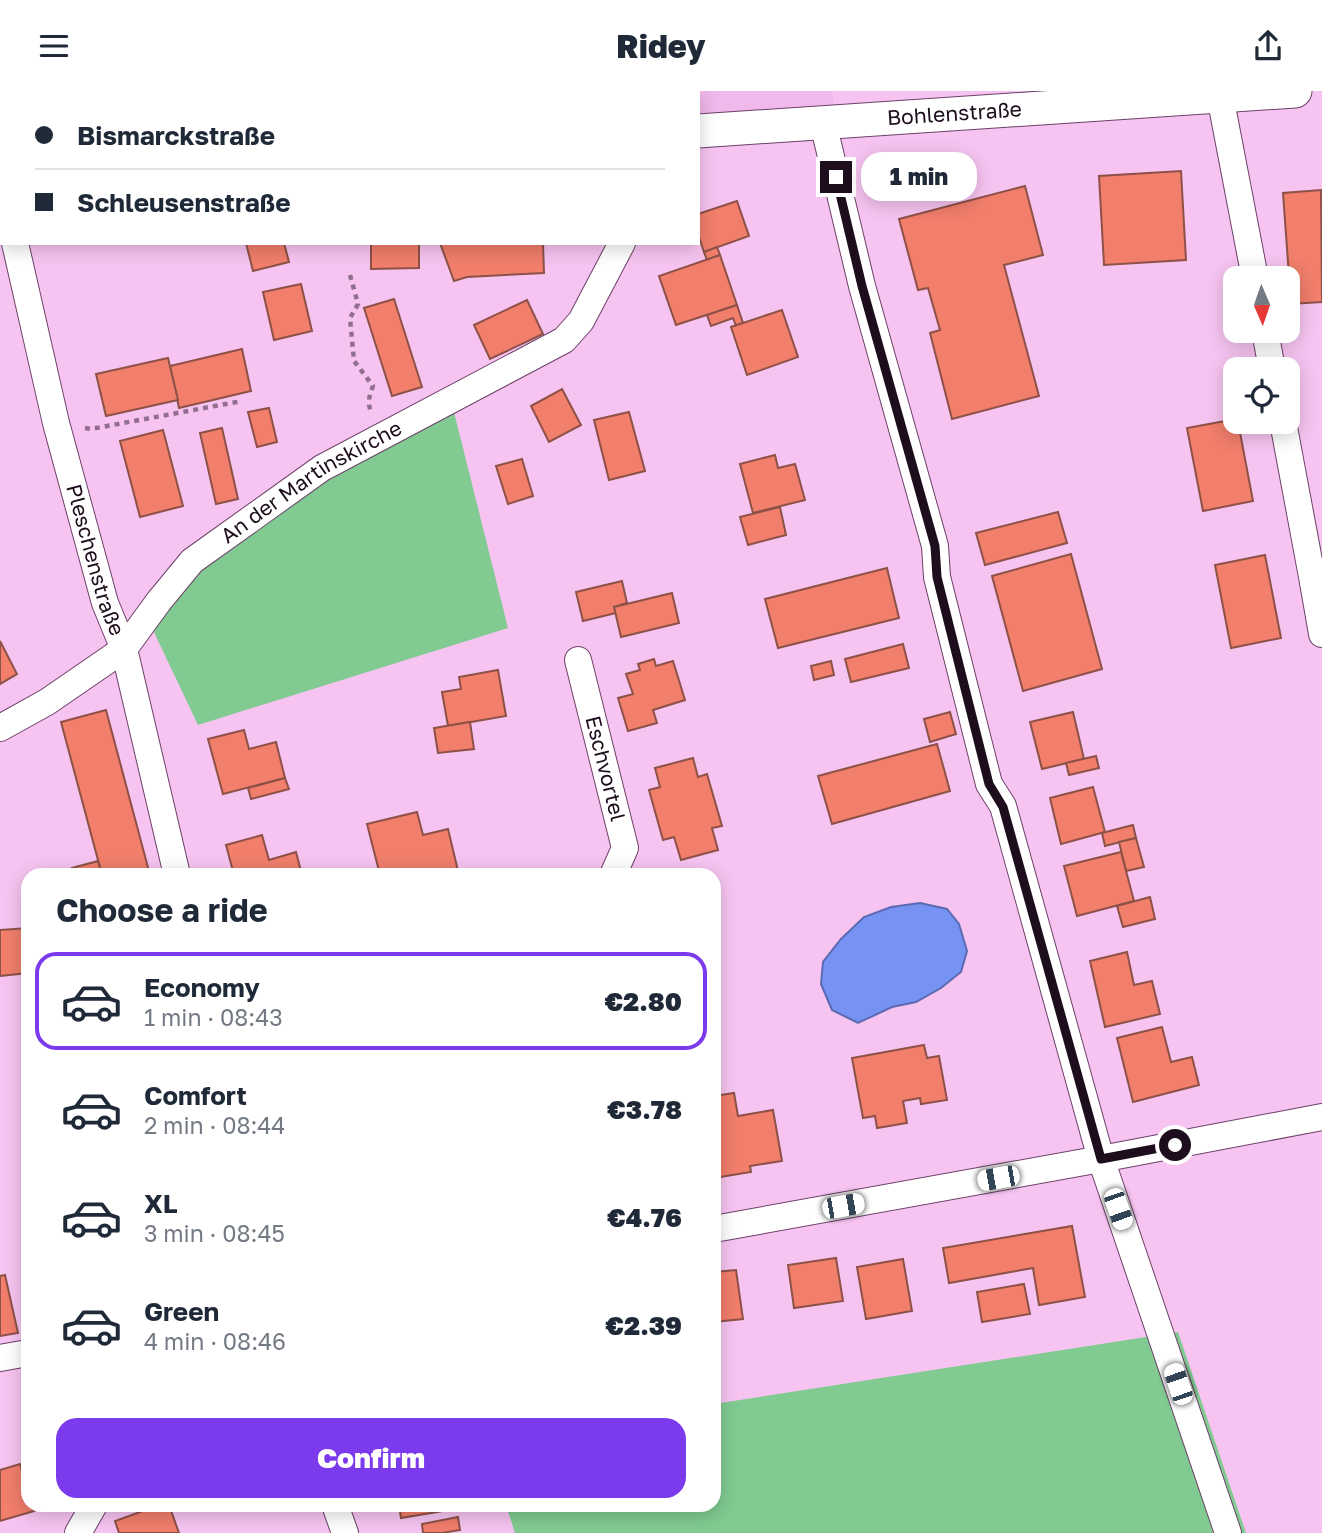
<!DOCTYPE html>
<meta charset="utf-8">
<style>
:root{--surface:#fff;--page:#f6f6f7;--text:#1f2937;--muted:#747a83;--line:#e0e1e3;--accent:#7c3aed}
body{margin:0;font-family:"Golos Text",sans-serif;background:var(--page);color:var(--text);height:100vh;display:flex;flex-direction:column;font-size:26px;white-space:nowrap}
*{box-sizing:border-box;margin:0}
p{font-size:23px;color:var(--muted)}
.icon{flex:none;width:38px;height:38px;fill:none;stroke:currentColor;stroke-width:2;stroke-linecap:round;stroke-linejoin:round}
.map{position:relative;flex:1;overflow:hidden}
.side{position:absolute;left:21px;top:777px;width:700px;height:644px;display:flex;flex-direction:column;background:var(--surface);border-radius:21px;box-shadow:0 4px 18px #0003}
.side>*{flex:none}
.guide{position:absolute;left:0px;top:0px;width:700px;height:154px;box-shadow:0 4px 18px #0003;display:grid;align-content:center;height:154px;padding:0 35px;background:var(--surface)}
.needle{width:46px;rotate:178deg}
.fabs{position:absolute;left:1223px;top:175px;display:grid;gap:14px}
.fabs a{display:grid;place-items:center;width:77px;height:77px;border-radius:14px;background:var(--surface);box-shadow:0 4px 18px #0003;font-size:35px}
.end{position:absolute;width:32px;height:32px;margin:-16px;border:9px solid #1e0d1d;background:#fff;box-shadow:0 0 0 4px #fff}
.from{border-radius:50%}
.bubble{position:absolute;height:49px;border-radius:21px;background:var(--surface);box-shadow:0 4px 18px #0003;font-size:23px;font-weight:800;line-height:49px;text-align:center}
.car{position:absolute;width:21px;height:42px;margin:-21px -10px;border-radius:9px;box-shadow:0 0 5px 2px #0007;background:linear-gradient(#fff 24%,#345 0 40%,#fff 0 76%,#345 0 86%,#fff 0)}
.guide b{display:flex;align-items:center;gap:24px;height:66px;font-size:26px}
.guide b+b{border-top:2px solid var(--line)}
.guide i{width:18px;height:18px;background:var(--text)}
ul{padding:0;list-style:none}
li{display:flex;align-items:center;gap:21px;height:98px;margin:0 14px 10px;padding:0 21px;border:4px solid transparent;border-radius:21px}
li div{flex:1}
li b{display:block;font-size:26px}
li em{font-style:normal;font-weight:800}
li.active{border-color:var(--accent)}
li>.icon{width:63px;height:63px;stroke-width:1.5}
h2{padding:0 35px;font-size:32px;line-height:84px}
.button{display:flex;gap:14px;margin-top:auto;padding:14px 35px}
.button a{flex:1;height:80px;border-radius:21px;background:var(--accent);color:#fff;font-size:28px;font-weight:800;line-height:80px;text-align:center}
header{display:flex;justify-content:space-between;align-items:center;height:91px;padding:0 35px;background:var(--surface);font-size:32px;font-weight:800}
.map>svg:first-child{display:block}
</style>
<header><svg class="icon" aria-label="menu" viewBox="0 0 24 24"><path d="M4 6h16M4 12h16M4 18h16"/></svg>Ridey<svg class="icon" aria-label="share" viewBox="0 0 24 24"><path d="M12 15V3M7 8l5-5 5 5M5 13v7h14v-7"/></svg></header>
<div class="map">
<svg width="1322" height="1442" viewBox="0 0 1322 1442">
<rect width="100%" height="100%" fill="#f7c4f1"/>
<path fill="#f1b8eb" d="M627,0H832L834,15L698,25V2H627Z"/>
<g fill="#81ca91">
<path d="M454,321L508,537L198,634L152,537L201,479L331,386Z"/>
<path d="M1178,1241L1246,1442H515L506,1414H714V1313Z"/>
</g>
<path fill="#7692f2" stroke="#5c6ab2" stroke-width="2" d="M920,812L947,818L959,833L967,860L961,881L941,897L916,911L892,916L858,932L832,919L821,893L823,871L841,848L864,826L891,816Z"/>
<g fill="#f27e6c" stroke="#8d5147" stroke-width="2">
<path d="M0,0H30V2H2V23H0Z"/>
<rect x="30" y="0" width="63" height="2"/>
<rect x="314" y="0" width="129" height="2"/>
<path d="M1181,80L1186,169L1104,174L1099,85Z"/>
<path d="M1025,95L1043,164L1004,174L1039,305L952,328L930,242L940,239L928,197L918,199L899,128Z"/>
<path d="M1321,99L1322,211L1291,213L1283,102Z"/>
<path d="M737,110L749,145L704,161L698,143V123Z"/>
<path d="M246,152H284L289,171L253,180Z"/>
<path d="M371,152H419V177L371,178Z"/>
<path d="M440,152H543L544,182L467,186L454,190Z"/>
<path d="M717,156L720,164L707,169L704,161Z"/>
<path d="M720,164L737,214L676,234L659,185Z"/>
<path d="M301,193L312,240L274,249L263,201Z"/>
<path d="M394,208L422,296L392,305L364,217Z"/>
<path d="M527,209L543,243L490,268L474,234Z"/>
<path d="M737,214L743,232L736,235L733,227L711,235L707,224Z"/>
<path d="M782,219L798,266L747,284L731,236Z"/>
<path d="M242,258L251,300L179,317L170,275Z"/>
<path d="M168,267L178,309L106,325L96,283Z"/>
<path d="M562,298L581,334L549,351L531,315Z"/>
<path d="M269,317L277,351L257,356L248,321Z"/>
<path d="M629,321L645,380L609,389L594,329Z"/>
<path d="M1236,328V331H1238L1253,410L1203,420L1187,337Z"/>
<path d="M222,337L238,408L216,413L200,342Z"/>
<path d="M163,339L183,415L140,426L120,350Z"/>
<path d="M775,364L778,377L795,373L805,409L753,422L740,373Z"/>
<path d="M522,368L533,405L508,413L496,375Z"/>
<path d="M780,416L786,444L748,454L740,426Z"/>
<path d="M1058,421L1067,452L985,474L976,442Z"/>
<path d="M1071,463L1102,578L1023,600L992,485Z"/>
<path d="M1265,464L1281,547L1231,557L1215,474Z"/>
<path d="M887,477L899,527L778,557L765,508Z"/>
<path d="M622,490L627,512L614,516L616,522L583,530L576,501Z"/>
<path d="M672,502L679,532L621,546L614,516Z"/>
<path d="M0,550L17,583L0,593Z"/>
<path d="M903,553L909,577L851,591L845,568Z"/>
<path d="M654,568L656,575L673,570L685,609L653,619L657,632L628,640L618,607L633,603L626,583L640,579L638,573Z"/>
<path d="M831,570L834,584L814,589L811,575Z"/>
<path d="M498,579L506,625L448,635L442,601L461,598L459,586Z"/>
<path d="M106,619L150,784H102L61,631Z"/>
<path d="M950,621L956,643L930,651L924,628Z"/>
<path d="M1073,621L1084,668L1042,678L1030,631Z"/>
<path d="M470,631L474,658L438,662L434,637Z"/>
<path d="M244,639L249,658L276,651L285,687L223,703L208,648Z"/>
<path d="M937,653L950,700L832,733L818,685Z"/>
<path d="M1096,665L1099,677L1069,684L1066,672Z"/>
<path d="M693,667L698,686L707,683L722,735L712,737L718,759L681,769L674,746L663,749L649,699L660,696L655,677Z"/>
<path d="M285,687L289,698L251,708L248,697Z"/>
<path d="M1093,696L1105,741L1061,753L1050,707Z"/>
<path d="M417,721L423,744L448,738L459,784H427V782L418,784H380L367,733Z"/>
<path d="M1133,734L1136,747L1105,755L1102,742Z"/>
<path d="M262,744L269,769L296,761L302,784H234L226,754Z"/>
<path d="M1136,747L1144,776L1126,780L1119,751Z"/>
<path d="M1121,761L1134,810L1077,825L1064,775Z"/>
<path d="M98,770L102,784H74L72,777Z"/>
<path d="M1150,806L1155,828L1123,836L1117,815Z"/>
<path d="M28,837V882L0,885V839Z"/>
<path d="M1127,861L1134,894L1152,890L1160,923L1105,936L1090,870Z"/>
<path d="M1162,936L1171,971L1192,966L1199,994L1133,1011L1117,947Z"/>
<path d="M924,954L927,967L939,965L947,1009L921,1013L920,1007L903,1010L907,1032L877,1037L875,1025L863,1027L852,967Z"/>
<path d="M734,1002L738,1025L773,1019L782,1070L750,1075L751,1081L714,1087V1005Z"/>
<path d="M1072,1135L1085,1206L1039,1214L1033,1177L949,1192L943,1157Z"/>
<path d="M836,1167L843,1210L794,1217L788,1174Z"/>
<path d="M903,1168L912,1220L866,1228L857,1176Z"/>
<path d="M736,1179L743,1228L714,1231V1181Z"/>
<path d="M5,1184L18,1242L0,1245V1185Z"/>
<path d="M1024,1193L1030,1223L982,1231L977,1201Z"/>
<path d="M20,1373L28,1401V1414H32L34,1420L0,1430V1379Z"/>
<path d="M159,1414H169L179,1442H119L115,1430Z"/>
<path d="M399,1414H448L449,1419L401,1427Z"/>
<path d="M458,1426L460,1439L442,1442H423L422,1433Z"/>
</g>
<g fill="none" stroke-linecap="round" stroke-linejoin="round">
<defs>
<g id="minor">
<path d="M1220,5L1255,187"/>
<path d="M823,32L862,195L935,455L937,486L989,693L1003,715L1101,1068L1228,1442"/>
<path id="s1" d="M15,152L56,332L105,512L124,558L177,784"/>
<path d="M1265,240L1272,278"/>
<path d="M1283,331L1313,491L1322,490"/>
<path d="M1313,491L1322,543"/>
<path id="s2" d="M578,569L625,757L613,784"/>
<path id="s3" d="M0,637L47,611L124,558L159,510L192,470L322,377L564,249L581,230L622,152"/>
<path d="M714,1138L1101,1068L1322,1026"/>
<path d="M0,1267L28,1262"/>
<path d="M335,1414L345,1442"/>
<path d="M78,1442L94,1414"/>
</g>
<g id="tertiary">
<path id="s4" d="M698,40L1295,0"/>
<path d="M0,91L2,90"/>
</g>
</defs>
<use href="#minor" stroke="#6c4168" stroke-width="28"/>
<use href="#tertiary" stroke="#6c4168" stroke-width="35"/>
<g stroke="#926f8e" stroke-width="4.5" stroke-dasharray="5 5" stroke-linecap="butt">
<path d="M581,0V2"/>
<path d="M666,0V2"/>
<path d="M350,184L358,213L350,227L354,270L373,295C369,305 367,313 372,323"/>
<path d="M85,337L91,338L242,310"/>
</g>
<use href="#minor" stroke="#fff" stroke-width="26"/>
<use href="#tertiary" stroke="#fff" stroke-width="33"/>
</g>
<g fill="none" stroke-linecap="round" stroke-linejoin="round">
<path stroke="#1e0d1d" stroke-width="9" d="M836,86L862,195L935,455L937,486L989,693L1003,716L1101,1068L1175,1054"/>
</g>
<g text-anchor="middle" stroke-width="6" stroke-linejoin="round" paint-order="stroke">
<g font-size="21" fill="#1e0d1d" stroke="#f7c4f1">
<text dy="7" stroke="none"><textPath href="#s4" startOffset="257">Bohlenstraße</textPath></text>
<text dy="7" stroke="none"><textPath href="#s3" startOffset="402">An der Martinskirche</textPath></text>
<text dy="7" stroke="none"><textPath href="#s1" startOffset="327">Pleschenstraße</textPath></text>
<text dy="7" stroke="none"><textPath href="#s2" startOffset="112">Eschvortel</textPath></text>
</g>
</g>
</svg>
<div class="fabs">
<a><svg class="needle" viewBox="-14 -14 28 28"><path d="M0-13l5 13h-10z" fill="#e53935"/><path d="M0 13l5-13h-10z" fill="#747a83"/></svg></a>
<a><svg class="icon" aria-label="locate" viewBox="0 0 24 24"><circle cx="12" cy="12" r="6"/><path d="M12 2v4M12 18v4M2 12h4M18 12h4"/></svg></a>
</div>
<i class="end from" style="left:1175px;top:1054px"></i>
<i class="end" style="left:836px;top:86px"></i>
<div class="bubble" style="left:861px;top:61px;width:116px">1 min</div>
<i class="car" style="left:998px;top:1087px;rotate:260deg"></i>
<i class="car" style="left:843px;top:1115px;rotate:80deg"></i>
<i class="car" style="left:1118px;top:1118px;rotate:161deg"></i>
<i class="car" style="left:1178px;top:1293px;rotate:341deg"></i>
<div class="guide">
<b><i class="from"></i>Bismarckstraße</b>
<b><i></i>Schleusenstraße</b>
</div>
<section class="side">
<h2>Choose a ride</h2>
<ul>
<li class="active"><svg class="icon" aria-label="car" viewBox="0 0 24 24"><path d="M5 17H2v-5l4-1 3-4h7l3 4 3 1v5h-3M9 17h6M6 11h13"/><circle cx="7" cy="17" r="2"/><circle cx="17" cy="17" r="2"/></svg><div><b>Economy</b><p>1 min · 08:43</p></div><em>€2.80</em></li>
<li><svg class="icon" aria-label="car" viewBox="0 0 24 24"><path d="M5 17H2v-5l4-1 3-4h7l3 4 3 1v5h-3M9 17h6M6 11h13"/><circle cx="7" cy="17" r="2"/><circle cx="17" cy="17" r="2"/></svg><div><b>Comfort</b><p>2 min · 08:44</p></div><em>€3.78</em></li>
<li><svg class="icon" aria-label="car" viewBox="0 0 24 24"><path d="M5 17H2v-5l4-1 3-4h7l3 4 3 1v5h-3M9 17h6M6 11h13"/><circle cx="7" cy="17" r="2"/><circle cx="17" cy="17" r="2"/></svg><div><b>XL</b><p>3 min · 08:45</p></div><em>€4.76</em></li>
<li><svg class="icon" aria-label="car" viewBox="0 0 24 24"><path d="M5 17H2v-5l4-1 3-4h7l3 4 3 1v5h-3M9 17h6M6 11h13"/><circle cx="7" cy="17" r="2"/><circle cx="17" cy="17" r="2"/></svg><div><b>Green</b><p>4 min · 08:46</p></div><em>€2.39</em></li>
</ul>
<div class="button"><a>Confirm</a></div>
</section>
</div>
